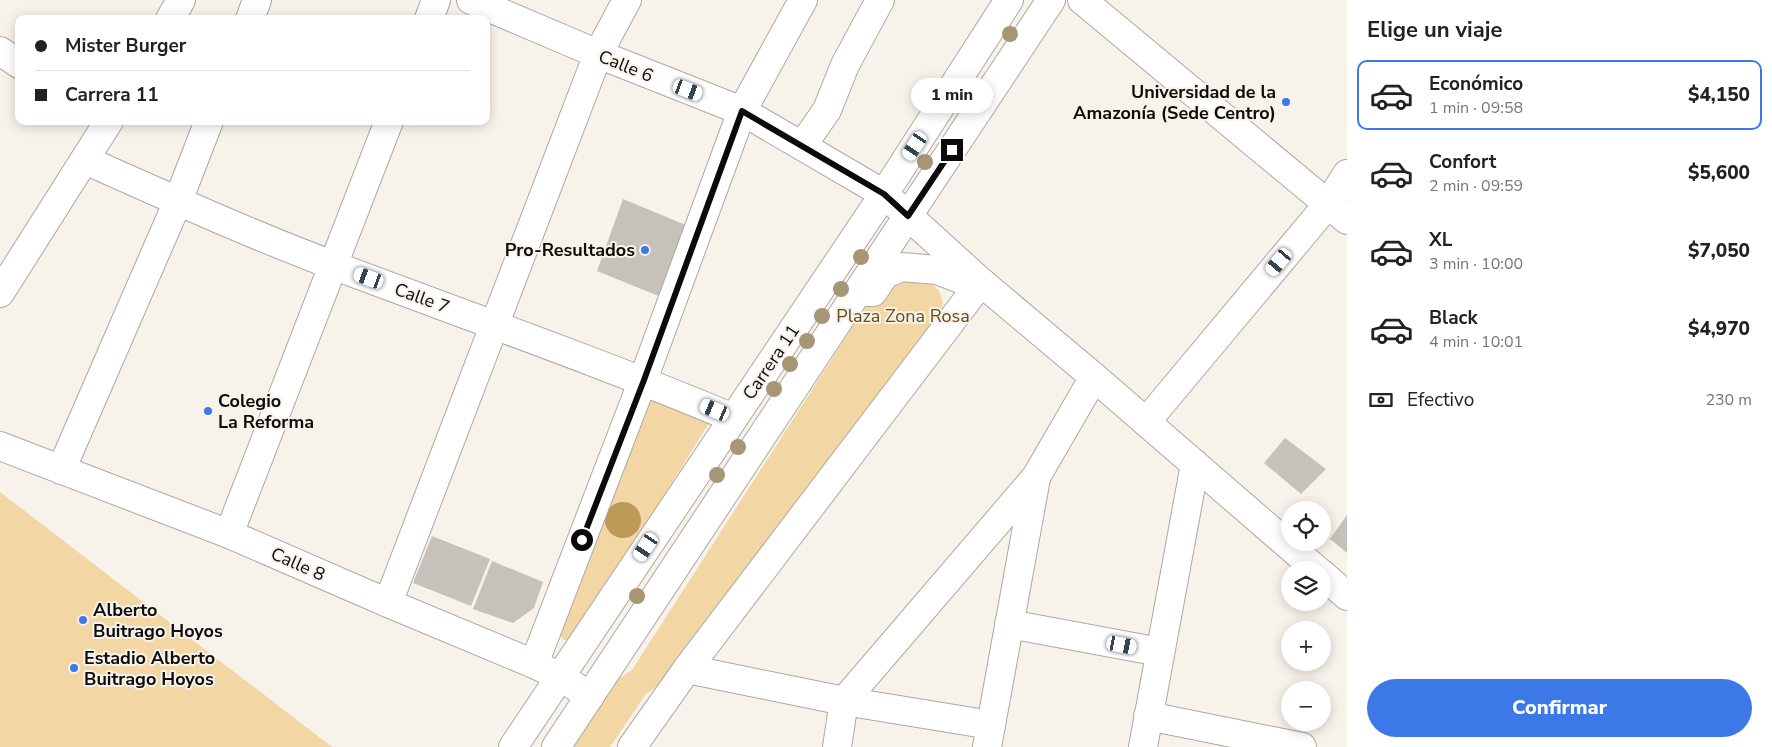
<!DOCTYPE html>
<html lang="es">
<meta charset="utf-8">
<style>
:root{--surface:#fff;--page:#f2f2f2;--text:#222;--muted:#767676;--line:#e0e0e0;--accent:#3d78e8}
body{margin:0;font-family:"Nunito Sans",sans-serif;background:var(--page);color:var(--text);height:100vh;display:flex;flex-direction:column;font-size:19px;white-space:nowrap}
*{box-sizing:border-box;margin:0}
p{font-size:16px;color:var(--muted)}
.icon{flex:none;width:28px;height:28px;fill:none;stroke:currentColor;stroke-width:2;stroke-linecap:round;stroke-linejoin:round}
.map{position:relative;flex:1;overflow:hidden}
.details{display:flex;flex-direction:column;background:var(--surface);width:425px}
.details>*{flex:none}
.banner{position:absolute;left:15px;top:15px;width:475px;height:110px;border-radius:10px;box-shadow:0 2px 12px #0003;display:grid;align-content:center;height:110px;padding:0 20px;background:var(--surface)}
.tools{position:absolute;left:1281px;top:501px;display:grid;gap:10px}
.tools a{display:grid;place-items:center;width:50px;height:50px;border-radius:50%;background:var(--surface);box-shadow:0 2px 12px #0003;font-size:25px}
.end{position:absolute;width:22px;height:22px;margin:-11px;border:6px solid #0c0b09;background:#fff;box-shadow:0 0 0 2px #fff}
.from{border-radius:50%}
.bubble{position:absolute;height:35px;border-radius:18px;background:var(--surface);box-shadow:0 2px 12px #0003;font-size:16px;font-weight:800;line-height:35px;text-align:center}
.car{position:absolute;width:15px;height:30px;margin:-15px -8px;border-radius:6px;box-shadow:0 0 4px 1px #0007;background:linear-gradient(#fff 24%,#345 0 40%,#fff 0 76%,#345 0 86%,#fff 0)}
.banner b{display:flex;align-items:center;gap:18px;height:48px;font-size:19px}
.banner b+b{border-top:1px solid var(--line)}
.banner i{width:12px;height:12px;background:var(--text)}
ul{padding:0;list-style:none}
li{display:flex;align-items:center;gap:15px;height:70px;margin:0 10px 8px;padding:0 10px;border:2px solid transparent;border-radius:10px}
li div{flex:1}
li b{display:block;font-size:19px}
li em{font-style:normal;font-weight:800}
li.selected{border-color:var(--accent)}
li>.icon{width:45px;height:45px;stroke-width:1.5}
h2{padding:0 20px;font-size:22px;line-height:60px}
.pay{display:flex;align-items:center;gap:12px;height:55px;padding:0 20px;font-size:19px}
.pay p{margin-inline-start:auto}
.cta{display:flex;gap:10px;margin-top:auto;padding:10px 20px}
.cta a{flex:1;height:58px;border-radius:30px;background:var(--accent);color:#fff;font-size:20px;font-weight:800;line-height:58px;text-align:center}
main{display:flex;flex:1;min-height:0}
.map>svg:first-child{display:block}
</style>
<main>
<div class="map">
<svg width="1347" height="747" viewBox="0 0 1347 747">
<rect width="100%" height="100%" fill="#f7f2ea"/>
<g fill="#f2d6a4">
<path d="M917,276C942,288 943,292 943,319L671,677L646,694L610,747H570L611,684L632,670L880,284Z"/>
<path d="M646,397L709,423L577,635L571,640H564L559,635Z"/>
<path d="M0,492L332,747H0Z"/>
</g>
<circle fill="#be9a58" cx="623" cy="520" r="18"/>
<g fill="#c6c2bb">
<path d="M623,199L693,228L666,299L597,271Z"/>
<path d="M1285,438L1326,469L1301,494L1264,463Z"/>
<path d="M1347,515V553L1330,539Z"/>
<path d="M432,536L490,559L471,606L413,583Z"/>
<path d="M492,561L543,582L534,608L513,623L473,609Z"/>
</g>
<g fill="none" stroke-linecap="round" stroke-linejoin="round">
<defs>
<g id="minor">
<path d="M1082,0L1347,220"/>
<path d="M170,19L181,0"/>
<path d="M250,19L257,0"/>
<path d="M429,19L436,0"/>
<path d="M0,51L19,64"/>
<path d="M802,146L827,110L845,65L880,0"/>
<path d="M85,160C168,197 250,234 335,266C468,316 602,363 733,418"/>
<path d="M0,293L109,121"/>
<path d="M1146,422L1328,204L1347,174"/>
<path d="M0,446L229,534L388,603L534,664L559,676L590,696"/>
<path d="M61,470L178,201L209,121"/>
<path d="M229,534L389,121"/>
<path d="M388,603L598,54L627,0"/>
<path d="M1009,624L1160,652"/>
<path d="M534,664L643,380L742,111L803,0"/>
<path d="M687,669L844,701L991,725"/>
<path d="M1148,716L1302,747"/>
<path d="M632,747L687,669L981,282"/>
<path d="M837,747L844,701L1036,477L1094,377"/>
<path d="M987,747L1036,478"/>
<path d="M1143,747L1195,464"/>
</g>
<g id="major">
<path d="M471,0L598,54L742,111L884,194L981,282L1094,377L1317,570"/>
<path d="M868,292H873L885,274L902,267L937,270L968,282H975"/>
<path d="M1322,574L1347,596"/>
<path d="M513,747L884,194L1009,0"/>
<path d="M556,747L1051,0"/>
</g>
</defs>
<use href="#minor" stroke="#ada9a2" stroke-width="30"/>
<use href="#major" stroke="#ada9a2" stroke-width="30"/>
<use href="#minor" stroke="#fff" stroke-width="28"/>
<use href="#major" stroke="#fff" stroke-width="28"/>
</g>
<g fill="#a69676">
<circle cx="1010" cy="34" r="8"/>
<circle cx="925" cy="162" r="8"/>
<circle cx="861" cy="257" r="8"/>
<circle cx="841" cy="289" r="8"/>
<circle cx="822" cy="316" r="8"/>
<circle cx="807" cy="341" r="8"/>
<circle cx="790" cy="364" r="8"/>
<circle cx="774" cy="389" r="8"/>
<circle cx="738" cy="447" r="8"/>
<circle cx="717" cy="475" r="8"/>
<circle cx="637" cy="596" r="8"/>
</g>
<g fill="none" stroke-linecap="round" stroke-linejoin="round">
<path stroke="#0c0b09" stroke-width="6" d="M582,540L644,380L742,111L884,194L908,216L952,150"/>
</g>
<g fill="#3d78e8" stroke="#f7f2ea" stroke-width="2">
<circle cx="1286" cy="102" r="5"/>
<circle cx="645" cy="250" r="5"/>
<circle cx="208" cy="411" r="5"/>
<circle cx="83" cy="620" r="5"/>
<circle cx="74" cy="668" r="5"/>
</g>
<g text-anchor="middle" stroke-width="4" stroke-linejoin="round" paint-order="stroke">
<g font-size="18" fill="#0c0b09" stroke="#f7f2ea">
<text transform="translate(626 66) rotate(22)" y="6">Calle 6</text>
<text transform="translate(422 298) rotate(20)" y="6">Calle 7</text>
<text transform="translate(771 362) rotate(-56)" y="6">Carrera 11</text>
<text transform="translate(298 564) rotate(24)" y="6">Calle 8</text>
</g>
<g font-size="18" font-weight="bold" fill="#0c0b09" stroke="#f7f2ea" text-anchor="start">
<text x="1276" y="98" text-anchor="end">Universidad de la<tspan x="1276" dy="21">Amazonía (Sede Centro)</tspan></text>
<text x="635" y="256" text-anchor="end">Pro-Resultados</text>
<text x="218" y="407">Colegio<tspan x="218" dy="21">La Reforma</tspan></text>
<text x="93" y="616">Alberto<tspan x="93" dy="21">Buitrago Hoyos</tspan></text>
<text x="84" y="664">Estadio Alberto<tspan x="84" dy="21">Buitrago Hoyos</tspan></text>
</g>
<g font-size="18" fill="#644b18" stroke="#f7f2ea">
<text x="903" y="322">Plaza Zona Rosa</text>
</g>
</g>
</svg>
<div class="tools">
<a><svg class="icon" aria-label="locate" viewBox="0 0 24 24"><circle cx="12" cy="12" r="6"/><path d="M12 2v4M12 18v4M2 12h4M18 12h4"/></svg></a>
<a><svg class="icon" aria-label="layers" viewBox="0 0 24 24"><path d="M12 4l9 5-9 5-9-5zM3 14l9 5 9-5"/></svg></a>
<a>+</a>
<a>−</a>
</div>
<i class="end from" style="left:582px;top:540px"></i>
<i class="end" style="left:952px;top:150px"></i>
<div class="bubble" style="left:911px;top:78px;width:82px">1 min</div>
<i class="car" style="left:688px;top:90px;rotate:111deg"></i>
<i class="car" style="left:915px;top:146px;rotate:213deg"></i>
<i class="car" style="left:1279px;top:262px;rotate:220deg"></i>
<i class="car" style="left:369px;top:278px;rotate:290deg"></i>
<i class="car" style="left:715px;top:410px;rotate:293deg"></i>
<i class="car" style="left:646px;top:547px;rotate:214deg"></i>
<i class="car" style="left:1122px;top:645px;rotate:101deg"></i>
<div class="banner">
<b><i class="from"></i>Mister Burger</b>
<b><i></i>Carrera 11</b>
</div>
</div>
<section class="details">
<h2>Elige un viaje</h2>
<ul>
<li class="selected"><svg class="icon" aria-label="car" viewBox="0 0 24 24"><path d="M5 17H2v-5l4-1 3-4h7l3 4 3 1v5h-3M9 17h6M6 11h13"/><circle cx="7" cy="17" r="2"/><circle cx="17" cy="17" r="2"/></svg><div><b>Económico</b><p>1 min · 09:58</p></div><em>$4,150</em></li>
<li><svg class="icon" aria-label="car" viewBox="0 0 24 24"><path d="M5 17H2v-5l4-1 3-4h7l3 4 3 1v5h-3M9 17h6M6 11h13"/><circle cx="7" cy="17" r="2"/><circle cx="17" cy="17" r="2"/></svg><div><b>Confort</b><p>2 min · 09:59</p></div><em>$5,600</em></li>
<li><svg class="icon" aria-label="car" viewBox="0 0 24 24"><path d="M5 17H2v-5l4-1 3-4h7l3 4 3 1v5h-3M9 17h6M6 11h13"/><circle cx="7" cy="17" r="2"/><circle cx="17" cy="17" r="2"/></svg><div><b>XL</b><p>3 min · 10:00</p></div><em>$7,050</em></li>
<li><svg class="icon" aria-label="car" viewBox="0 0 24 24"><path d="M5 17H2v-5l4-1 3-4h7l3 4 3 1v5h-3M9 17h6M6 11h13"/><circle cx="7" cy="17" r="2"/><circle cx="17" cy="17" r="2"/></svg><div><b>Black</b><p>4 min · 10:01</p></div><em>$4,970</em></li>
</ul>
<div class="pay"><svg class="icon" aria-label="cash" viewBox="0 0 24 24"><path d="M3 7h18v10H3z"/><circle cx="12" cy="12" r="2"/></svg>Efectivo<p>230 m</p></div>
<div class="cta"><a>Confirmar</a></div>
</section>
</main>
